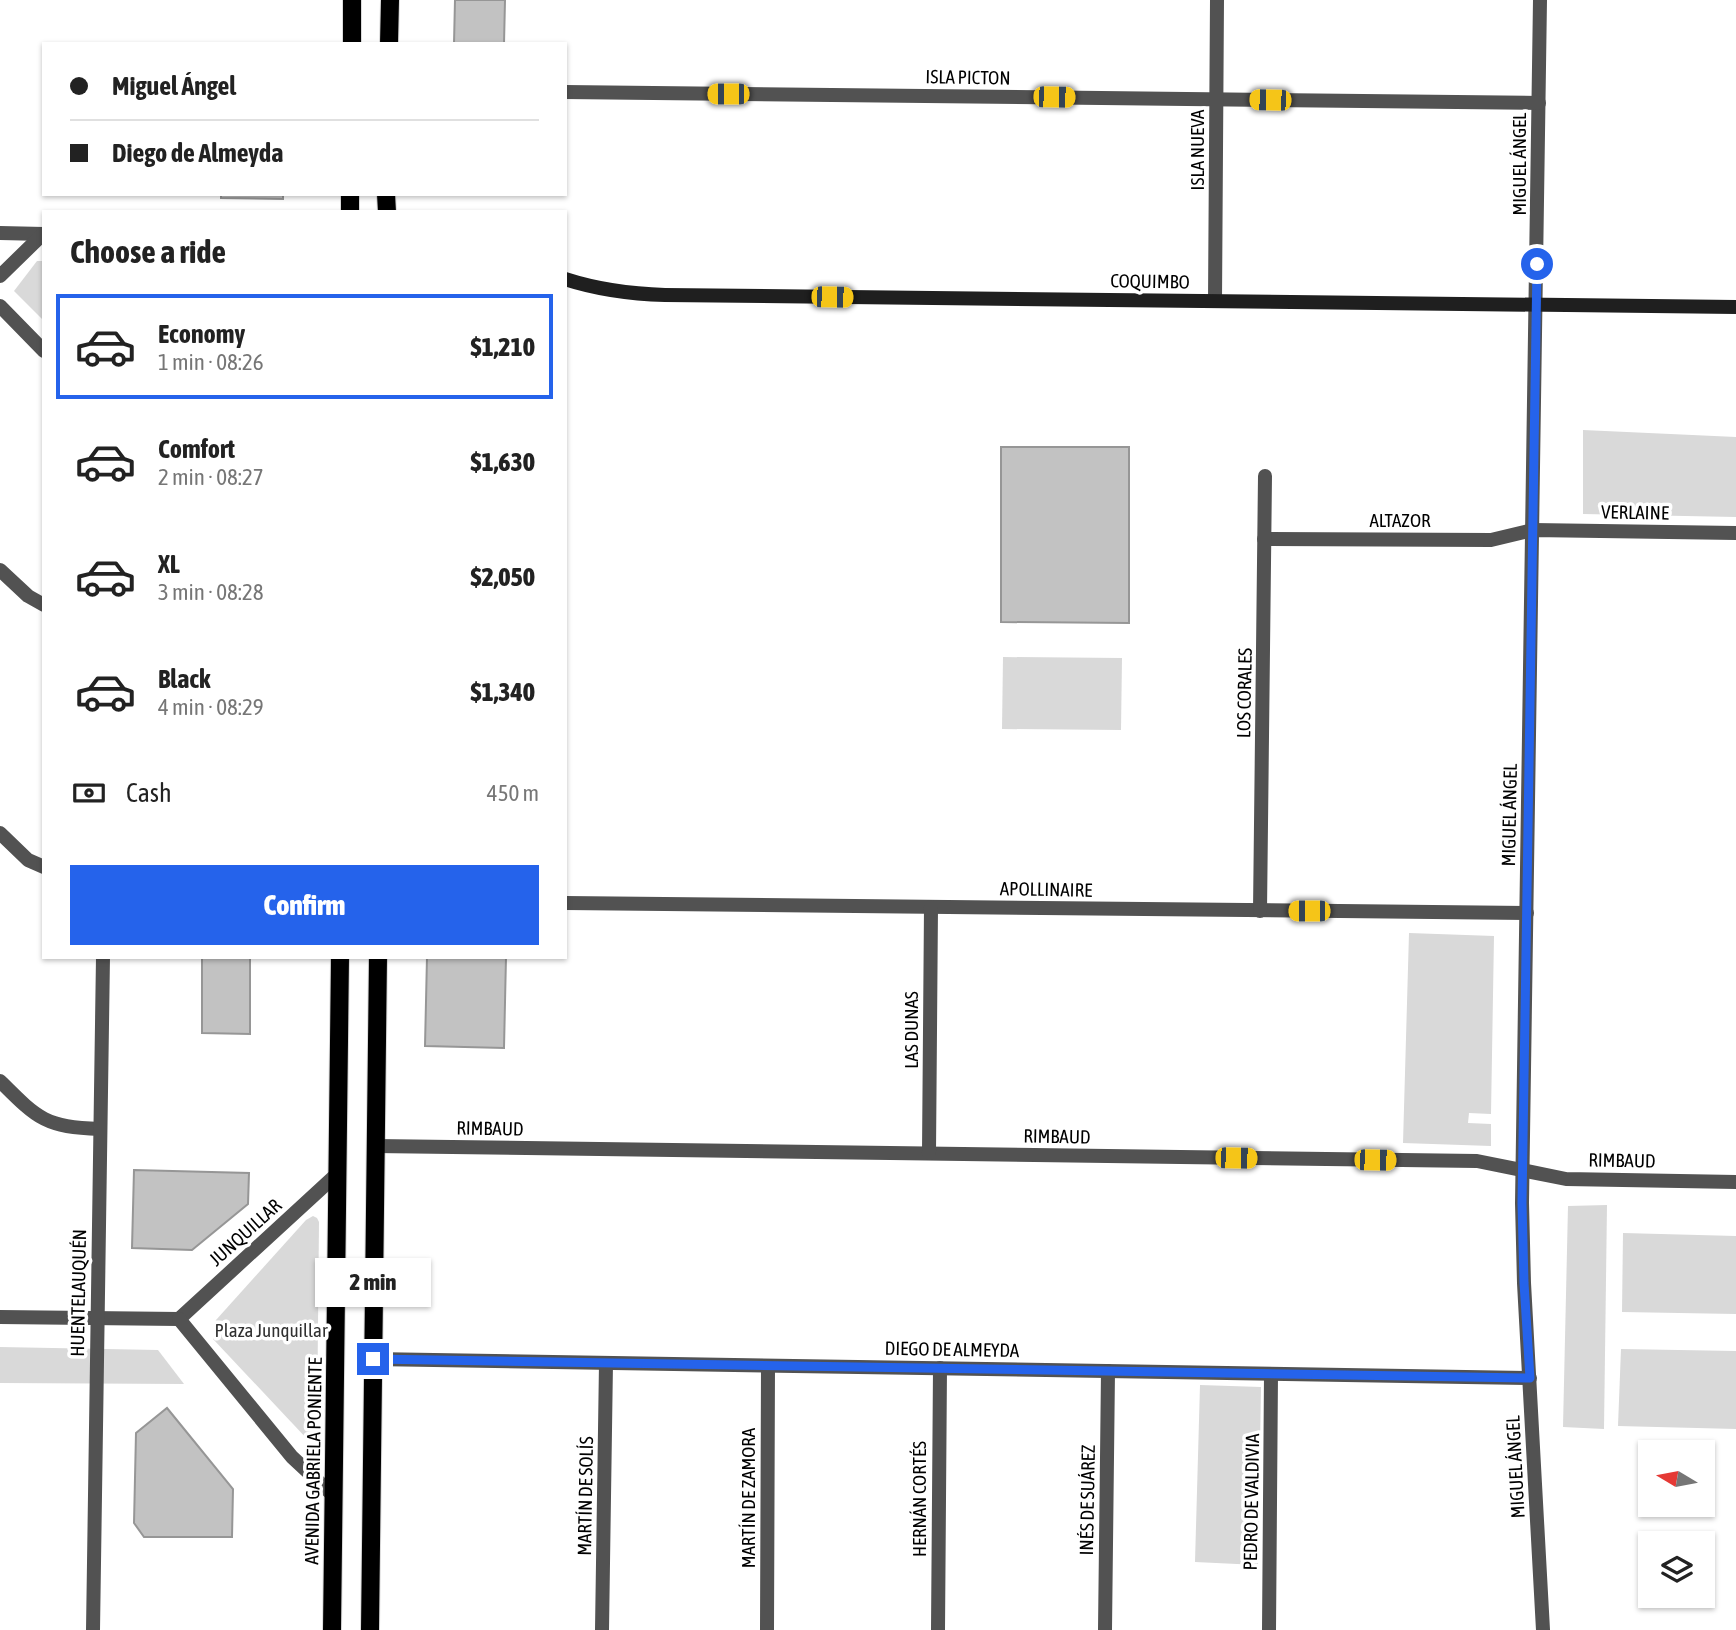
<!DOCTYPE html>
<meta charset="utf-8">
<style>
:root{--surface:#fff;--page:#f2f2f2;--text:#222;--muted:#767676;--line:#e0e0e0;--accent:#2563eb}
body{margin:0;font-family:"Asap Condensed",sans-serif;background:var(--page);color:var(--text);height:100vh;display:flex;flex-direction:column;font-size:26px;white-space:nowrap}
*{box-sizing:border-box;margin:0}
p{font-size:23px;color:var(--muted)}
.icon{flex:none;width:38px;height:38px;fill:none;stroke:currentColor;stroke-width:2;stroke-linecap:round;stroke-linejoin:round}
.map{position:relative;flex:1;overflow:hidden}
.panel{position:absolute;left:42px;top:210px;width:525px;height:749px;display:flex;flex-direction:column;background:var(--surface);border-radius:0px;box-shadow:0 2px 5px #0004}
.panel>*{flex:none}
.banner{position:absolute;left:42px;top:42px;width:525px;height:154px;border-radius:0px;box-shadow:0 2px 5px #0004;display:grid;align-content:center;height:154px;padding:0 28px;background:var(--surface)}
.needle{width:46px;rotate:280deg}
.tools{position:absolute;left:1638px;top:1440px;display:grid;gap:14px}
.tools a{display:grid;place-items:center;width:77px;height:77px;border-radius:0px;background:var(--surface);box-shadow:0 2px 5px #0004;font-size:35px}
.end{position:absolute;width:32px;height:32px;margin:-16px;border:9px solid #2563eb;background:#fff;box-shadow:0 0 0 4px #fff}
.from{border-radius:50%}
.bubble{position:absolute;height:49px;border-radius:0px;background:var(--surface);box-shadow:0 2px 5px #0004;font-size:23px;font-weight:800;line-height:49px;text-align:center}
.car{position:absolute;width:21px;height:42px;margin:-21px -10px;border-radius:9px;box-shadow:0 0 5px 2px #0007;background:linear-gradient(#f5c518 24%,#345 0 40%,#f5c518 0 76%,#345 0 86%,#f5c518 0)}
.banner b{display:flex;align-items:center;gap:24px;height:66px;font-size:26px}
.banner b+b{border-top:2px solid var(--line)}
.banner i{width:18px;height:18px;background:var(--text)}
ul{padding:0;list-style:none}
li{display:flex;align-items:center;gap:21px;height:105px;margin:0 14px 10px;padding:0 14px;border:4px solid transparent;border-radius:0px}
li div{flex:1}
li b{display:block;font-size:26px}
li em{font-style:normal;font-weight:800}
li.selected{border-color:var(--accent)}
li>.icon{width:63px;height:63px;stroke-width:1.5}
h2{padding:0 28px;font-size:32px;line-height:84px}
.pay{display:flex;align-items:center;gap:18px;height:77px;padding:0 28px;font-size:26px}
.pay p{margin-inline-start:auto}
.cta{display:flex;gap:14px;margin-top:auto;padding:14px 28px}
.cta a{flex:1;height:80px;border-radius:0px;background:var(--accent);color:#fff;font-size:28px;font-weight:800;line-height:80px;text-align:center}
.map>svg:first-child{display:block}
</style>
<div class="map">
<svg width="1736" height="1630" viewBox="0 0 1736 1630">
<rect width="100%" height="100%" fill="#fff"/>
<g fill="#d9d9d9">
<path d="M37,261H44V321L14,291Z"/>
<path d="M1583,430L1736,437V517L1583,514Z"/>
<path d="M1003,657L1122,658L1121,730L1002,729Z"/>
<path d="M1409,933L1494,936L1491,1114L1469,1113L1468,1123L1491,1124V1146L1403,1143Z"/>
<path d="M1607,1205L1604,1429L1563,1427L1568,1206Z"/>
<path d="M313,1216L317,1218L319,1222L317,1428L312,1439L308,1440L213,1339V1326L216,1320L306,1220Z"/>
<path d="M1623,1233L1736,1236V1314L1622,1312Z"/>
<path d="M0,1347L158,1350L184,1384L0,1383Z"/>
<path d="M1621,1349L1736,1351V1429L1618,1426Z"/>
<path d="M1200,1385L1261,1387L1258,1565L1195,1562Z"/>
</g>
<g fill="#c2c2c2" stroke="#969696" stroke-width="2">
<path d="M455,0H505L504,44H454Z"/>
<path d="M221,194H283V199L221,198Z"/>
<path d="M1001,447H1129V623L1001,622Z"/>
<path d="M202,957H250V1034L202,1033Z"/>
<path d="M427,957H506L504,1048L425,1046Z"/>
<path d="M134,1170L249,1173L248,1204L192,1250L132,1248Z"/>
<path d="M167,1408L233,1489L232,1537H144L134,1523L136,1433Z"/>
</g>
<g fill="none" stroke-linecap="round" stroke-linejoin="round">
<defs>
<g id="primary">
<path d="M352,44V0"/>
<path d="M389,44L390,0"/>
<path d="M386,194L387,212"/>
<path d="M350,212V194"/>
<path d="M332,1630L340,957"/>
<path d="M370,1630L378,957"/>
</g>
</defs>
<use href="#primary" stroke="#dbdbdb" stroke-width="20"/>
<g stroke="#525252" stroke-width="14">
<path d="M1540,0L1522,1203L1524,1283L1543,1630"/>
<path d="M565,92L1539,103"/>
<path d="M0,233L44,234"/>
<path d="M0,276L43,234"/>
<path d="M1215,301L1217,0"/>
<path d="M0,306L44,351"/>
<path d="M1264,539L1491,540L1533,530L1736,533"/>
<path d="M0,570L28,596L44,605"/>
<path d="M0,833L28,860L44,867"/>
<path d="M565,903L1527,913"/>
<path d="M1260,911L1265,476"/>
<path d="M0,1081C38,1119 45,1127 100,1129"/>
<path d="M375,1146L1477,1161L1566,1179L1736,1182"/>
<path d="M929,1153L931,907"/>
<path d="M0,1317L179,1319L337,1174"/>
<path d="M179,1319L292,1457L334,1496"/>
<path d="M373,1359L1530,1378"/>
<path d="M93,1630L103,957"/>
<path d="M602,1630L606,1363"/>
<path d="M767,1630L768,1366"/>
<path d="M938,1630L940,1368"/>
<path d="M1105,1630L1108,1371"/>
<path d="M1269,1630L1271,1374"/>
</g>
<path stroke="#1f1f1f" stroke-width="14" d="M565,279C599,290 630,294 665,295L1736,307"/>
<use href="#primary" stroke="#000" stroke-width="18"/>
</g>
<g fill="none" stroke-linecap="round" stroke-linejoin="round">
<path stroke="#2563eb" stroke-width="9" d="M373,1359L1530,1378L1524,1283L1522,1203L1537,264"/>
</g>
<g text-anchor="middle" stroke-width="7" stroke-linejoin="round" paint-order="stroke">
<g font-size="19" fill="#000" stroke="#fff">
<text transform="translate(968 77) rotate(1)" y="7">ISLA PICTON</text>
<text transform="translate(1197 150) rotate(-90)" y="7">ISLA NUEVA</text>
<text transform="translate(1519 164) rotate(-90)" y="7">MIGUEL ÁNGEL</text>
<text transform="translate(1150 281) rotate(1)" y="7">COQUIMBO</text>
<text transform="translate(1635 512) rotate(1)" y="7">VERLAINE</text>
<text x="1400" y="527">ALTAZOR</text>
<text transform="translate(1244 693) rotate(-89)" y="7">LOS CORALES</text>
<text transform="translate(1509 815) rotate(-89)" y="7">MIGUEL ÁNGEL</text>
<text transform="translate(1046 889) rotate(1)" y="7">APOLLINAIRE</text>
<text transform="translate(911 1030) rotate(-90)" y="7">LAS DUNAS</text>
<text transform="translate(490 1128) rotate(1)" y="7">RIMBAUD</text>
<text transform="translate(1057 1136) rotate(1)" y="7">RIMBAUD</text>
<text transform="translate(1622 1160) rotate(1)" y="7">RIMBAUD</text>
<text transform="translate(245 1232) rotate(-42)" y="7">JUNQUILLAR</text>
<text transform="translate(78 1293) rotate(-89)" y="7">HUENTELAUQUÉN</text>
<text transform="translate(952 1349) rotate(1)" y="7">DIEGO DE ALMEYDA</text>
<text transform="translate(313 1461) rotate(-89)" y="7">AVENIDA GABRIELA PONIENTE</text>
<text transform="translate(1515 1467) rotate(-93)" y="7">MIGUEL ÁNGEL</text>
<text transform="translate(585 1496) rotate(-89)" y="7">MARTÍN DE SOLÍS</text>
<text transform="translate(748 1498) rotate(-90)" y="7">MARTÍN DE ZAMORA</text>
<text transform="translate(919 1499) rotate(-90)" y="7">HERNÁN CORTÉS</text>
<text transform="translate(1087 1500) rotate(-89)" y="7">INÉS DE SUÁREZ</text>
<text transform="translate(1251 1502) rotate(-89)" y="7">PEDRO DE VALDIVIA</text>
</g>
<g font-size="19" fill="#303030" stroke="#fff">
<text x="271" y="1337">Plaza Junquillar</text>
</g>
</g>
</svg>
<div class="tools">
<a><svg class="needle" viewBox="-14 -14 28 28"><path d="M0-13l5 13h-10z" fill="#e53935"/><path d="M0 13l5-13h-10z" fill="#767676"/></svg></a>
<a><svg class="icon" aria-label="layers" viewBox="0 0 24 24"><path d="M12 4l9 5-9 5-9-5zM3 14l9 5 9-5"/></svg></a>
</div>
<i class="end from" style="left:1537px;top:264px"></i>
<i class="end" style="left:373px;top:1359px"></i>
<div class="bubble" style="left:315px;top:1258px;width:116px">2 min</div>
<i class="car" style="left:728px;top:94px;rotate:270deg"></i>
<i class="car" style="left:1054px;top:97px;rotate:91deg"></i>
<i class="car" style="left:1270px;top:100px;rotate:271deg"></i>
<i class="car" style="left:832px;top:297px;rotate:91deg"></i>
<i class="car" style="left:1309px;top:911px;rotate:270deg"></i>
<i class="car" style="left:1236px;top:1158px;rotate:91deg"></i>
<i class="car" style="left:1375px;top:1160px;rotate:91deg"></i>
<div class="banner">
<b><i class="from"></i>Miguel Ángel</b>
<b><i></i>Diego de Almeyda</b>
</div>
<section class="panel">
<h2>Choose a ride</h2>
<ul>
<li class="selected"><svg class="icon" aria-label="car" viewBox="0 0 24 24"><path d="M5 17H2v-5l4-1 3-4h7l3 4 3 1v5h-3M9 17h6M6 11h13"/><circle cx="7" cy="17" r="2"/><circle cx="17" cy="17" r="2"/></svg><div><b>Economy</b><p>1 min · 08:26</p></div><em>$1,210</em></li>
<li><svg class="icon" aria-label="car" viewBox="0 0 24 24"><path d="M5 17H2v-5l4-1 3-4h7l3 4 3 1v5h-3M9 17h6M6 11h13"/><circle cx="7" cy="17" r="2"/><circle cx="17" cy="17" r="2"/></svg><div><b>Comfort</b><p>2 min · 08:27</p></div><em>$1,630</em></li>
<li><svg class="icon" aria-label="car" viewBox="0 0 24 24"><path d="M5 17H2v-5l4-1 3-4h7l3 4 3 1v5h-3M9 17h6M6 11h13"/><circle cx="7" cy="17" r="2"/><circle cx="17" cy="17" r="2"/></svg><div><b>XL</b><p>3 min · 08:28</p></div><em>$2,050</em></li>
<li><svg class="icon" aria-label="car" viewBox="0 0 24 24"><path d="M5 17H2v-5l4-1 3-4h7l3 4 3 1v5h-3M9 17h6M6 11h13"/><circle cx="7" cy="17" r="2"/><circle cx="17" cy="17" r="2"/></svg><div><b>Black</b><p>4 min · 08:29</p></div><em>$1,340</em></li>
</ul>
<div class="pay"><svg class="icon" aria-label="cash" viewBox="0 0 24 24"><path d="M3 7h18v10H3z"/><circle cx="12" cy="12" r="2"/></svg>Cash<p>450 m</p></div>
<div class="cta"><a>Confirm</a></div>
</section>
</div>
